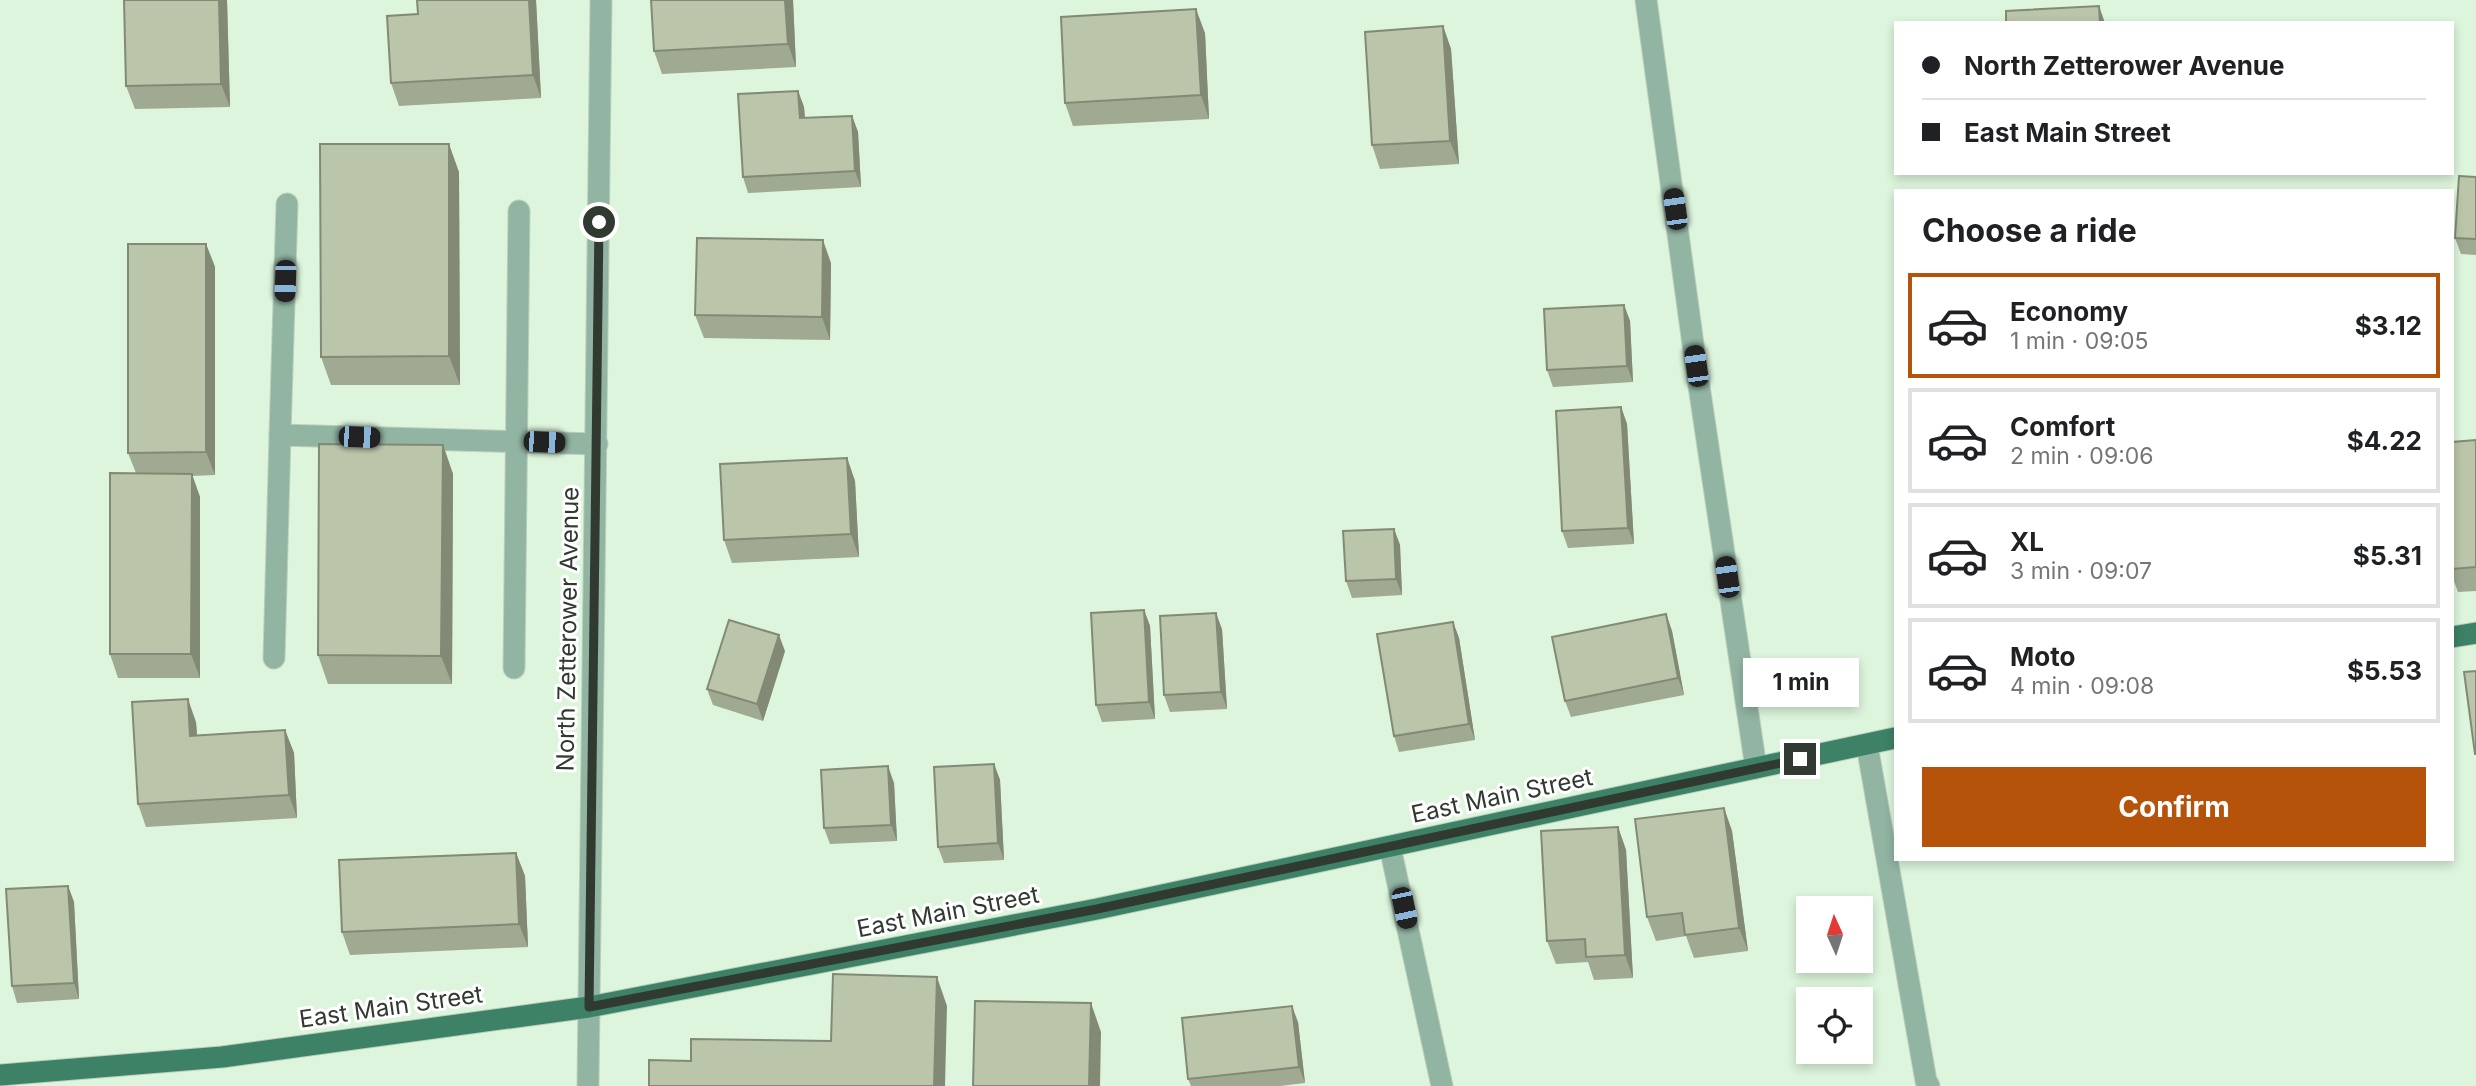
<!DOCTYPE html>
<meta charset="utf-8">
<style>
:root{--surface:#fff;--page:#f2f2f2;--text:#202124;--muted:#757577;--line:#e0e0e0;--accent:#b45309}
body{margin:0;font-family:Inter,sans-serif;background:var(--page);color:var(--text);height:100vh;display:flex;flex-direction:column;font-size:26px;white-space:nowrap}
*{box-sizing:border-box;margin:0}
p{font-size:23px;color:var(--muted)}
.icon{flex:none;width:38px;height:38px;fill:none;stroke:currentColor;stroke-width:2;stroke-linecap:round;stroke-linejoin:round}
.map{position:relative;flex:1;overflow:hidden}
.drawer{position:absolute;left:1894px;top:189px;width:560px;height:672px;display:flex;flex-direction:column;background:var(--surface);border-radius:0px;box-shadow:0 4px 10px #0003}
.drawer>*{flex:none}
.top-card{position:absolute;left:1894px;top:21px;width:560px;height:154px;border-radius:0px;box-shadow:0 4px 10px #0003;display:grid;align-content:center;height:154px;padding:0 28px;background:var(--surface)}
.needle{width:46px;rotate:357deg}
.fabs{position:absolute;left:1796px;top:896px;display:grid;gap:14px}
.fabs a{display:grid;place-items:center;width:77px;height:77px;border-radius:0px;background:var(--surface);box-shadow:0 4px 10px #0003;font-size:35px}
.end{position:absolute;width:32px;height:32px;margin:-16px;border:9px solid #313a31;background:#fff;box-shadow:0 0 0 4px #fff}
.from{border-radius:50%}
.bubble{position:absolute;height:49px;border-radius:0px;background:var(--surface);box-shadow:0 4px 10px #0003;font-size:23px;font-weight:700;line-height:49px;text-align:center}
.car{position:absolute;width:21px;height:42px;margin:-21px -10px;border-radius:9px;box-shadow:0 0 5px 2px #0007;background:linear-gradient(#222 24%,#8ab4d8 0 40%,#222 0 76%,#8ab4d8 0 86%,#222 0)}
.top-card b{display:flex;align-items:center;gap:24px;height:66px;font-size:26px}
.top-card b+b{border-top:2px solid var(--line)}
.top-card i{width:18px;height:18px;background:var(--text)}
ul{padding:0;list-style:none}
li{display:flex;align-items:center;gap:21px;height:105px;margin:0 14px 10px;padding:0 14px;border:4px solid var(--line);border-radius:0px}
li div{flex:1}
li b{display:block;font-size:26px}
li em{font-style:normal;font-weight:700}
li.selected{border-color:var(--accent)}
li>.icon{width:63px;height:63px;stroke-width:1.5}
h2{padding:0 28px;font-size:32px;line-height:84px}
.primary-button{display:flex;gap:14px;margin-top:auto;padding:14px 28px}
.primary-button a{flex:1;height:80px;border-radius:0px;background:var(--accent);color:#fff;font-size:28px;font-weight:700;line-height:80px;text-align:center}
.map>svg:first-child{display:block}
</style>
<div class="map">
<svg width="2476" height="1086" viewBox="0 0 2476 1086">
<rect width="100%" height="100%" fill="#ddf5dc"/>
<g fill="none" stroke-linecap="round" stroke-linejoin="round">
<defs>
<g id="minor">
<path d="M1646,0L1696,366L1756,768"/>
<path d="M280,435L287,204"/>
<path d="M274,658L280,435L597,444"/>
<path d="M514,668L519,211"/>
<path d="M1867,745L1926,1081L1929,1086"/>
<path d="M1390,847L1442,1086"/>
<path d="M588,1086L601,0"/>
</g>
<g id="major">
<path d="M2452,637L2476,633"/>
<path d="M0,1075L222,1057L589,1007L1097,909L1895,738"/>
</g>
</defs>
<use href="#minor" stroke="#bbd0ba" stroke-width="23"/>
<use href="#major" stroke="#bbd0ba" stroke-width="23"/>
<use href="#minor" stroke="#91b4a3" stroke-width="21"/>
<use href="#major" stroke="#3d8266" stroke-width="21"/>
</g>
<g fill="#a0a991">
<path d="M124,0H227L230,107L135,109L126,86Z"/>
<path d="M536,0L541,98L399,106L391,83Z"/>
<path d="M793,0L796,67L662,74L654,51Z"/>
<path d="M1443,26L1451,49L1459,164L1380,169L1372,145Z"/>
<path d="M1205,33L1209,119L1073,126L1065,103Z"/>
<path d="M798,91L804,107L805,118L852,116L858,132L861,187L748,193L743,177Z"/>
<path d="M459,172L460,385H331L321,357Z"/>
<path d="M2476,177V255L2461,254L2455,238Z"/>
<path d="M206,244L215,267V475L192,476L200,497V678H118L110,654L136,473L128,453Z"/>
<path d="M831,263L830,340L704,338L695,315Z"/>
<path d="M1624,305L1630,321L1633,382L1553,387L1547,370Z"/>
<path d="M1621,407L1627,424L1634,544L1568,548L1562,531Z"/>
<path d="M2476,440V591L2458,592L2452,576V442Z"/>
<path d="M443,445L453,474L452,684H328L318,655Z"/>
<path d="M847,458L855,481L859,557L732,563L724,540Z"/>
<path d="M1394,529L1400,545L1402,595L1352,598L1346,581Z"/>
<path d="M1144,610L1150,626L1155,719L1102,722L1096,705Z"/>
<path d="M1666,614L1672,631L1684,695L1571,717L1565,701Z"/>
<path d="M1453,622L1459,638L1475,740L1399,752L1394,736Z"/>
<path d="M1222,629L1227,709L1170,712L1164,695Z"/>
<path d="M785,651L763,721L713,705L707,689Z"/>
<path d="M196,722L197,735L285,730L294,753L297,818L146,827L138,804Z"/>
<path d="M994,764L1000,780L1004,860L944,863L938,847Z"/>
<path d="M894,783L897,841L830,844L824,828Z"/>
<path d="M1724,808L1732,831L1748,951L1694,958L1686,936L1656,941L1647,917Z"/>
<path d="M1618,827L1626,850L1633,978L1594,980L1588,962L1556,964L1547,941Z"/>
<path d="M516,853L525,876L528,947L350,955L342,932Z"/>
<path d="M68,886L74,902L79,999L17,1003L12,986Z"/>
<path d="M1298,1022L1305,1083L1280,1086H1191L1188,1079Z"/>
</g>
<g fill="#828a76">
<path d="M219,0H227L230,107L221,84Z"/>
<path d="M529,0H536L541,98L533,75Z"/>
<path d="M785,0H793L796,67L788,44Z"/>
<path d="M2099,6L2105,23H2100Z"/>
<path d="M1196,9L1205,33L1209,119L1201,95Z"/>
<path d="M1443,26L1451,49L1459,164L1450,141Z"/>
<path d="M798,91L804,107L806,135L800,118Z"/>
<path d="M852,116L858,132L861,187L855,171Z"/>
<path d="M449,144L459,172L460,385L449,356Z"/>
<path d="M823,240L831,263L830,340L822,317Z"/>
<path d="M206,244L215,267V475L206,452Z"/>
<path d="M1624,305L1630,321L1633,382L1627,366Z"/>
<path d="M1621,407L1627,424L1634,544L1628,528Z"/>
<path d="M443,445L453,474L452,684L441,656Z"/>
<path d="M847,458L855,481L859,557L851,534Z"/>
<path d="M192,474L200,497V678L191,654Z"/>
<path d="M1394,529L1400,545L1402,595L1396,579Z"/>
<path d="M1144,610L1150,626L1155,719L1149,702Z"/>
<path d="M1216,613L1222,629L1227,709L1221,692Z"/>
<path d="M1666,614L1672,631L1684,695L1678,678Z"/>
<path d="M1453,622L1459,638L1475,740L1469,724Z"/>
<path d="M779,635L785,651L763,721L757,704Z"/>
<path d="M188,699L196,722L199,759L190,736Z"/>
<path d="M285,730L294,753L297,818L289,795Z"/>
<path d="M994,764L1000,780L1004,860L998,843Z"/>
<path d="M888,766L894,783L897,841L891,825Z"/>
<path d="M1724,808L1732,831L1748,951L1739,928Z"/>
<path d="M1618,827L1626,850L1633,978L1625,955Z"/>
<path d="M516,853L525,876L528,947L519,924Z"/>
<path d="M68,886L74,902L79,999L74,983Z"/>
<path d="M937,977L947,1006L945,1086H934Z"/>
<path d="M1091,1003L1101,1032L1100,1086H1089Z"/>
<path d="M1292,1006L1298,1022L1305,1083L1299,1067Z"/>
</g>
<g fill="#bac5a9" stroke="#828a76" stroke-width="2">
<path d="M124,0H219L221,84L126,86Z"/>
<path d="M417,0H529L533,75L391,83L387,16L418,14Z"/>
<path d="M651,0H785L788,44L654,51Z"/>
<path d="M2099,6L2100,23H2006V11Z"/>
<path d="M1196,9L1201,95L1065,103L1061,17Z"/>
<path d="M1443,26L1450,141L1372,145L1365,32Z"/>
<path d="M798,91L800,118L852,116L855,171L743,177L738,94Z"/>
<path d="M320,144H449V356L321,357Z"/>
<path d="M2459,176L2476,177V239L2455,238Z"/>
<path d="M697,238L823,240L822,317L695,315Z"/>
<path d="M128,244H206V452L128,453Z"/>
<path d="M1624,305L1627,366L1547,370L1544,309Z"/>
<path d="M1621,407L1628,528L1562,531L1556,411Z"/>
<path d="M2476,440V567L2452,569V442Z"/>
<path d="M319,444L443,445L441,656L318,655Z"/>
<path d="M847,458L851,534L724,540L720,464Z"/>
<path d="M110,473L192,474L191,654H110Z"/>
<path d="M1394,529L1396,579L1346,581L1343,531Z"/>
<path d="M1144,610L1149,702L1096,705L1091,613Z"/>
<path d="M1216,613L1221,692L1164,695L1160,616Z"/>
<path d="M1666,614L1678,678L1565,701L1552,637Z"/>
<path d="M729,620L779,635L757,704L707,689Z"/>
<path d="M1453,622L1469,724L1394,736L1377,634Z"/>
<path d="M2476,671V754H2475L2464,672Z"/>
<path d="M188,699L190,736L285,730L289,795L138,804L132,702Z"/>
<path d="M994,764L998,843L938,847L934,767Z"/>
<path d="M888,766L891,825L824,828L821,770Z"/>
<path d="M1724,808L1739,928L1685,935L1682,913L1647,917L1635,819Z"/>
<path d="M1618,827L1625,955L1586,957L1585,939L1547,941L1541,831Z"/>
<path d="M516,853L519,924L342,932L339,860Z"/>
<path d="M68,886L74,983L12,986L6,889Z"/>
<path d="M833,974L937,977L934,1086H649V1060L691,1061V1039L831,1041Z"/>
<path d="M975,1001L1091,1003L1089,1086H973Z"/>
<path d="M1292,1006L1299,1067L1188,1079L1182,1018Z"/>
</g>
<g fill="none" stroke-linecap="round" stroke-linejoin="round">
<path stroke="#313a31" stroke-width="9" d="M599,222L589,1007L1097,909L1800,759"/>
</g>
<g text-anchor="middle" stroke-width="6" stroke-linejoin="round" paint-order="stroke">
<g font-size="24" fill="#313a31" stroke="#fff">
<text transform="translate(568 629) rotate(-89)" y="8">North Zetterower Avenue</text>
<text transform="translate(1502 796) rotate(-12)" y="8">East Main Street</text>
<text transform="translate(948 912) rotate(-11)" y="8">East Main Street</text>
<text transform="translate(391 1007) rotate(-8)" y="8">East Main Street</text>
</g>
</g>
</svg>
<div class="fabs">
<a><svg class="needle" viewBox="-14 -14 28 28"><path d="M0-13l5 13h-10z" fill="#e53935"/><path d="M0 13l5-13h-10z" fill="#757577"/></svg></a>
<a><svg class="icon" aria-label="locate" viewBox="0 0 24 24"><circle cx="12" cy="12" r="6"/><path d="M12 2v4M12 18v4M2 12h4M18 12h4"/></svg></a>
</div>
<i class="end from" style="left:599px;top:222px"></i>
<i class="end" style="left:1800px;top:759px"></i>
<div class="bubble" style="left:1743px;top:658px;width:116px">1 min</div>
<i class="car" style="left:1675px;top:209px;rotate:352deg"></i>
<i class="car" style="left:285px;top:281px;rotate:182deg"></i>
<i class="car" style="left:1696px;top:366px;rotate:352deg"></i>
<i class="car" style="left:359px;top:437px;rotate:92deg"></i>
<i class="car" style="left:544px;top:442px;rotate:92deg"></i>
<i class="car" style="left:1727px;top:577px;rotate:352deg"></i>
<i class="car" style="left:1404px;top:908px;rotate:168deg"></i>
<div class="top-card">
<b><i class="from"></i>North Zetterower Avenue</b>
<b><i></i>East Main Street</b>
</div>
<section class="drawer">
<h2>Choose a ride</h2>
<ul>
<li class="selected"><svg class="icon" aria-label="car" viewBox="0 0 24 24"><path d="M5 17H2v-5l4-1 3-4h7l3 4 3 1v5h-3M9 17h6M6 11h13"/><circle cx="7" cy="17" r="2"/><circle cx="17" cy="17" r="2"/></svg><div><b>Economy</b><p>1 min · 09:05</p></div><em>$3.12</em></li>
<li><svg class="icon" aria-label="car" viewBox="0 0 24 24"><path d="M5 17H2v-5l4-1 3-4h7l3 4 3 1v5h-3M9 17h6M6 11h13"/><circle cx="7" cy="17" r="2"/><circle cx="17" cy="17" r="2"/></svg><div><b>Comfort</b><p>2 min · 09:06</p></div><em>$4.22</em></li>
<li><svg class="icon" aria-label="car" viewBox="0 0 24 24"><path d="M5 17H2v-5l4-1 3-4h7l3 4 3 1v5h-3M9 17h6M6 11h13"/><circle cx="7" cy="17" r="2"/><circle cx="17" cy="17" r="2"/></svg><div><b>XL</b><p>3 min · 09:07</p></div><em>$5.31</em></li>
<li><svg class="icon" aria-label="car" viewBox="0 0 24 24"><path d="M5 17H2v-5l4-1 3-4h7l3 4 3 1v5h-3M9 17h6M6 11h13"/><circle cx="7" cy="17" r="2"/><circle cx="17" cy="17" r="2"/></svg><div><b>Moto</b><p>4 min · 09:08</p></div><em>$5.53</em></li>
</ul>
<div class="primary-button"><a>Confirm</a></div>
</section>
</div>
